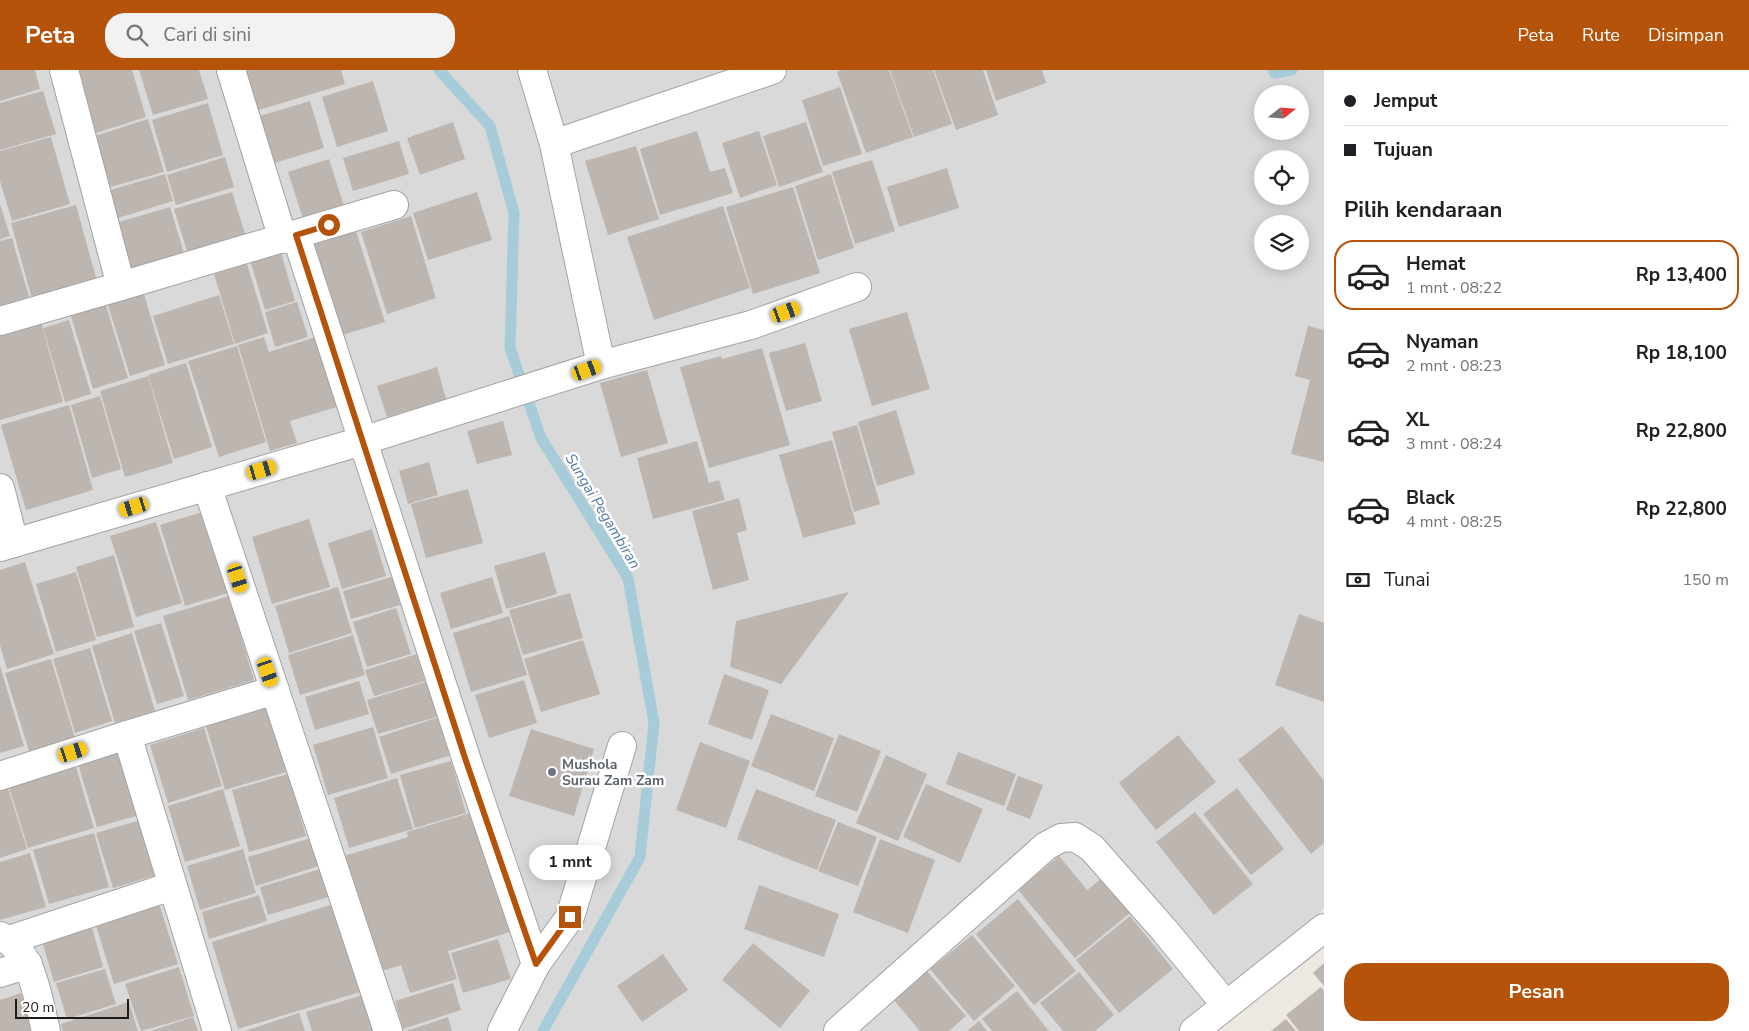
<!DOCTYPE html>
<html lang="id">
<meta charset="utf-8">
<style>
:root{--surface:#fff;--page:#f2f2f2;--text:#202124;--muted:#757577;--line:#e0e0e0;--accent:#b45309}
body{margin:0;font-family:"Nunito Sans",sans-serif;background:var(--page);color:var(--text);height:100vh;display:flex;flex-direction:column;font-size:19px;white-space:nowrap}
*{box-sizing:border-box;margin:0}
p{font-size:16px;color:var(--muted)}
.icon{flex:none;width:28px;height:28px;fill:none;stroke:currentColor;stroke-width:2;stroke-linecap:round;stroke-linejoin:round}
.map{position:relative;flex:1;overflow:hidden}
.details{display:flex;flex-direction:column;background:var(--surface);width:425px}
.details>*{flex:none}
.top-card{display:grid;align-content:center;height:110px;padding:0 20px;background:var(--surface)}
.needle{width:32px;rotate:73deg}
.fabs{position:absolute;left:1254px;top:15px;display:grid;gap:10px}
.fabs a{display:grid;place-items:center;width:55px;height:55px;border-radius:50%;background:var(--surface);box-shadow:0 2px 12px #0003;font-size:25px}
.scale{position:absolute;left:15px;bottom:12px;width:114px;box-sizing:border-box;padding-left:5px;border:2px solid #1c1c1c;border-top:0;font-size:14px;line-height:18px;white-space:nowrap;color:#1c1c1c;-webkit-text-stroke:4px #fff;paint-order:stroke}
.end{position:absolute;width:22px;height:22px;margin:-11px;border:6px solid #b45309;background:#fff;box-shadow:0 0 0 2px #fff}
.from{border-radius:50%}
.bubble{position:absolute;height:35px;border-radius:18px;background:var(--surface);box-shadow:0 2px 12px #0003;font-size:16px;font-weight:700;line-height:35px;text-align:center}
.car{position:absolute;width:15px;height:30px;margin:-15px -8px;border-radius:6px;box-shadow:0 0 4px 1px #0007;background:linear-gradient(#f5c518 24%,#345 0 40%,#f5c518 0 76%,#345 0 86%,#f5c518 0)}
.top-card b{display:flex;align-items:center;gap:18px;height:48px;font-size:19px}
.top-card b+b{border-top:1px solid var(--line)}
.top-card i{width:12px;height:12px;background:var(--text)}
ul{padding:0;list-style:none}
li{display:flex;align-items:center;gap:15px;height:70px;margin:0 10px 8px;padding:0 10px;border:2px solid transparent;border-radius:20px}
li div{flex:1}
li b{display:block;font-size:19px}
li em{font-style:normal;font-weight:700}
li.selected{border-color:var(--accent)}
li>.icon{width:45px;height:45px;stroke-width:1.5}
h2{padding:0 20px;font-size:22px;line-height:60px}
.pay{display:flex;align-items:center;gap:12px;height:55px;padding:0 20px;font-size:19px}
.pay p{margin-inline-start:auto}
.primary-button{display:flex;gap:10px;margin-top:auto;padding:10px 20px}
.primary-button a{flex:1;height:58px;border-radius:20px;background:var(--accent);color:#fff;font-size:20px;font-weight:700;line-height:58px;text-align:center}
header{display:flex;align-items:center;gap:30px;box-sizing:border-box;height:70px;padding:0 25px;background:var(--accent);color:#fff}
header strong{font-size:24px}
nav{display:flex;gap:28px;margin-inline-start:auto;font-size:18px}
.search{width:350px;height:45px;background:var(--page);display:flex;align-items:center;gap:12px;box-sizing:border-box;padding:0 18px;border-radius:20px;color:var(--muted);font-size:19px}
main{display:flex;flex:1;min-height:0}
.map>svg:first-child{display:block}
</style>
<header>
<strong>Peta</strong>
<div class="search"><svg class="icon" aria-label="search" viewBox="0 0 24 24"><circle cx="10" cy="10" r="6"/><path d="M15 15l6 6"/></svg>Cari di sini</div>
<nav><a>Peta</a><a>Rute</a><a>Disimpan</a></nav>
</header>
<main>
<div class="map">
<svg width="1324" height="961" viewBox="0 0 1324 961">
<rect width="100%" height="100%" fill="#ede9e2"/>
<path fill="#dad9d9" fill-rule="evenodd" d="M0,0H1324V839L1181,961H0ZM1262,24H1300V61H1262ZM1262,89H1300V126H1262ZM1262,154H1300V191H1262Z"/>
<g fill="none" stroke-linecap="round" stroke-linejoin="round">
<g stroke="#a5ccd8" stroke-width="11">
<path d="M439,0L490,56L514,143L510,278L541,368L628,508L654,653L640,787L543,961"/>
<path d="M1273,0L1275,3L1292,0"/>
</g>
</g>
<g fill="#bdb5af">
<path d="M0,0H35L40,19L0,31Z"/>
<path d="M73,0H132L146,47L93,64Z"/>
<path d="M139,0H199L208,29L153,45Z"/>
<path d="M249,0H341L345,14L252,42L240,3Z"/>
<path d="M842,0H889L913,67L866,83L837,2Z"/>
<path d="M890,0H933L952,54L914,67Z"/>
<path d="M934,0H983L998,45L956,60Z"/>
<path d="M986,0H1042L1046,13L996,31Z"/>
<path d="M373,11L388,61L337,77L322,27Z"/>
<path d="M840,17L862,84L823,96L802,30Z"/>
<path d="M43,21L56,64L0,80V33Z"/>
<path d="M310,31L324,78L268,95L253,48Z"/>
<path d="M208,33L223,85L167,102L152,50Z"/>
<path d="M148,49L164,102L107,118L92,67Z"/>
<path d="M453,52L465,89L420,105L407,68Z"/>
<path d="M806,52L823,102L779,117L763,66Z"/>
<path d="M697,61L710,102L725,98L733,123L660,145L640,79Z"/>
<path d="M759,61L777,115L740,128L722,73Z"/>
<path d="M51,67L70,134L12,151L0,111V81Z"/>
<path d="M399,71L409,104L353,121L343,88Z"/>
<path d="M636,76L659,149L608,165L585,91Z"/>
<path d="M225,87L234,117L176,135L167,105Z"/>
<path d="M329,89L346,142L305,155L288,102Z"/>
<path d="M872,90L895,161L855,174L832,102Z"/>
<path d="M947,98L959,138L899,157L887,117Z"/>
<path d="M165,104L173,131L112,150L104,122Z"/>
<path d="M831,104L854,178L818,190L795,116Z"/>
<path d="M793,117L820,203L753,224L726,137Z"/>
<path d="M232,122L247,170L189,188L174,139Z"/>
<path d="M477,122L492,170L428,190L413,143Z"/>
<path d="M0,134L10,166L0,169Z"/>
<path d="M76,135L97,211L32,229L11,153Z"/>
<path d="M723,136L750,218L654,250L627,167Z"/>
<path d="M170,137L184,183L127,201L112,154Z"/>
<path d="M411,146L436,228L387,244L361,162Z"/>
<path d="M356,161L385,252L339,266L310,175Z"/>
<path d="M12,168L29,227L0,236V171Z"/>
<path d="M280,179L295,231L265,240L249,187Z"/>
<path d="M247,194L268,263L235,274L214,204Z"/>
<path d="M143,221L165,295L130,306L107,232Z"/>
<path d="M219,225L234,274L168,294L153,246Z"/>
<path d="M105,232L128,308L93,319L70,243Z"/>
<path d="M297,232L308,267L275,277L265,242Z"/>
<path d="M907,242L930,319L872,336L849,259Z"/>
<path d="M69,250L91,324L65,332L43,258Z"/>
<path d="M41,252L63,332L0,350V264Z"/>
<path d="M1308,256L1324,260V392L1291,384L1310,310L1295,306Z"/>
<path d="M319,266L340,336L290,351L297,373L270,381L238,275L264,267L269,282Z"/>
<path d="M805,273L822,331L786,341L769,283Z"/>
<path d="M237,276L266,372L219,387L188,291Z"/>
<path d="M762,278L790,375L709,398L680,297L721,286L722,289Z"/>
<path d="M186,293L212,377L174,389L148,305Z"/>
<path d="M437,297L446,329L387,347L377,316Z"/>
<path d="M647,300L668,373L621,387L600,313Z"/>
<path d="M148,306L173,393L125,407L100,321Z"/>
<path d="M100,326L121,399L92,408L71,335Z"/>
<path d="M69,335L93,420L26,440L1,355Z"/>
<path d="M896,340L915,404L877,416L858,352Z"/>
<path d="M503,351L512,385L477,394L467,361Z"/>
<path d="M857,355L880,434L854,442L832,362Z"/>
<path d="M832,370L856,454L803,468L779,385Z"/>
<path d="M697,371L709,413L719,410L725,430L653,449L637,388Z"/>
<path d="M429,392L438,425L408,434L399,401Z"/>
<path d="M468,419L483,473L426,488L411,434Z"/>
<path d="M739,428L747,460L737,463L749,510L713,520L692,441Z"/>
<path d="M202,442L228,523L185,536L160,455Z"/>
<path d="M309,449L330,517L272,534L252,467Z"/>
<path d="M156,452L182,533L136,547L110,466Z"/>
<path d="M372,459L386,506L342,519L328,473Z"/>
<path d="M545,482L557,524L506,539L494,496Z"/>
<path d="M114,485L134,557L97,567L76,497Z"/>
<path d="M25,492L54,584L7,599L0,575V500Z"/>
<path d="M76,502L96,570L56,582L36,514Z"/>
<path d="M392,507L400,535L351,549L343,521Z"/>
<path d="M492,507L503,543L451,559L440,523Z"/>
<path d="M338,517L352,563L289,583L275,536Z"/>
<path d="M849,522L781,614L730,597L736,551Z"/>
<path d="M570,523L583,568L523,585L509,540Z"/>
<path d="M229,526L254,610L188,630L163,546Z"/>
<path d="M396,538L411,584L367,597L353,552Z"/>
<path d="M1299,544L1324,553V632L1275,615Z"/>
<path d="M509,546L527,605L471,622L453,563Z"/>
<path d="M161,553L184,626L157,634L134,561Z"/>
<path d="M132,563L155,641L115,653L92,576Z"/>
<path d="M353,565L365,605L300,625L288,585Z"/>
<path d="M583,570L600,624L541,642L524,589Z"/>
<path d="M90,578L112,651L75,663L53,589Z"/>
<path d="M417,584L425,611L374,626L365,600Z"/>
<path d="M51,589L75,668L29,681L5,603Z"/>
<path d="M0,596L24,676L0,683Z"/>
<path d="M724,604L769,620L752,670L708,654Z"/>
<path d="M524,610L537,653L489,668L475,625Z"/>
<path d="M359,611L369,644L315,660L305,627Z"/>
<path d="M429,611L440,646L378,664L367,630Z"/>
<path d="M267,637L286,702L225,720L206,656Z"/>
<path d="M771,644L834,668L814,721L751,696Z"/>
<path d="M439,647L451,685L391,704L379,667Z"/>
<path d="M1282,656L1324,711V773L1311,784L1238,690Z"/>
<path d="M373,657L388,708L328,725L313,675Z"/>
<path d="M204,658L222,716L168,733L150,675Z"/>
<path d="M531,659L594,679L574,746L509,726Z"/>
<path d="M839,664L881,681L857,742L815,726Z"/>
<path d="M1178,665L1216,712L1156,760L1119,713Z"/>
<path d="M700,672L750,691L726,758L676,740Z"/>
<path d="M124,681L143,744L97,757L78,694Z"/>
<path d="M958,682L1016,704L1004,736L946,714Z"/>
<path d="M886,685L927,704L898,771L856,753Z"/>
<path d="M451,691L466,743L415,758L400,705Z"/>
<path d="M76,697L94,758L28,778L9,717Z"/>
<path d="M288,704L306,766L249,782L232,720Z"/>
<path d="M1018,706L1043,715L1030,749L1006,740Z"/>
<path d="M397,708L413,759L349,778L334,728Z"/>
<path d="M926,714L983,739L960,793L903,767Z"/>
<path d="M8,718L27,779L0,788V721Z"/>
<path d="M1237,718L1284,779L1251,805L1203,744Z"/>
<path d="M223,719L240,776L185,792L168,736Z"/>
<path d="M756,719L836,750L817,800L737,769Z"/>
<path d="M1195,742L1253,814L1214,845L1156,772Z"/>
<path d="M470,743L482,781L485,780L510,862L448,881L457,909L410,923L401,895L379,902L344,786L408,767L407,762Z"/>
<path d="M144,749L160,804L113,818L96,763Z"/>
<path d="M838,752L877,767L858,816L818,801Z"/>
<path d="M94,763L109,817L49,834L33,780Z"/>
<path d="M311,768L319,796L256,816L248,787Z"/>
<path d="M880,769L935,790L908,863L853,842Z"/>
<path d="M243,779L256,823L200,840L187,796Z"/>
<path d="M30,783L46,837L0,850V792Z"/>
<path d="M1059,786L1087,820L1080,826L1102,808L1130,843L1075,888L1018,820Z"/>
<path d="M327,797L335,825L268,845L260,817Z"/>
<path d="M759,815L839,844L824,887L744,859Z"/>
<path d="M259,825L267,851L209,869L202,842Z"/>
<path d="M1018,829L1076,901L1034,935L976,864Z"/>
<path d="M158,830L178,894L114,914L94,849Z"/>
<path d="M343,831L370,919L238,959L212,872Z"/>
<path d="M1130,846L1173,899L1119,943L1076,890Z"/>
<path d="M91,854L103,897L54,912L41,868Z"/>
<path d="M972,865L1015,916L974,951L930,899Z"/>
<path d="M498,869L511,909L463,923L451,883Z"/>
<path d="M753,873L810,921L780,958L722,910Z"/>
<path d="M663,884L688,920L642,952L617,916Z"/>
<path d="M1324,893V916L1313,903Z"/>
<path d="M179,897L194,946L141,961L125,914Z"/>
<path d="M105,899L116,934L67,949L56,913Z"/>
<path d="M926,900L966,946L949,961H920L893,929Z"/>
<path d="M1079,902L1114,945L1095,961H1063L1040,933Z"/>
<path d="M453,913L461,940L403,959L395,931Z"/>
<path d="M1321,917L1324,921V961H1299L1286,945Z"/>
<path d="M1017,921L1049,961H992L982,949Z"/>
<path d="M21,923L33,961H0V930Z"/>
<path d="M363,925L374,961H312L306,942Z"/>
<path d="M129,932L138,961H63L61,954Z"/>
<path d="M299,943L305,961H245Z"/>
<path d="M193,947L198,961H150Z"/>
<path d="M448,947L452,961H406Z"/>
<path d="M1286,949L1296,961H1271Z"/>
<path d="M979,951L987,961H967Z"/>
</g>
<g fill="none" stroke-linecap="round" stroke-linejoin="round">
<defs>
<g id="street">
<path d="M64,0L121,216"/>
<path d="M231,0L283,169"/>
<path d="M532,0L554,74L601,295"/>
<path d="M554,74L772,0"/>
<path d="M296,165L467,691L536,894"/>
<path d="M0,251L121,216L394,135"/>
<path d="M207,416L388,961"/>
<path d="M0,418L14,473"/>
<path d="M0,477L362,371L601,295L751,255L857,217"/>
<path d="M127,665L217,961"/>
<path d="M0,706L127,665L275,620"/>
<path d="M0,866C33,880 38,930 46,961"/>
<path d="M9,870L172,816"/>
<path d="M0,903L28,894"/>
<path d="M502,961L536,894L570,847L622,676"/>
<path d="M838,961L1046,776L1061,768L1075,767L1092,778L1165,861L1226,935"/>
<path d="M1194,961L1324,858"/>
</g>
</defs>
<use href="#street" stroke="#a3a3a3" stroke-width="30"/>
<use href="#street" stroke="#fff" stroke-width="28"/>
</g>
<g fill="none" stroke-linecap="round" stroke-linejoin="round">
<path stroke="#b45309" stroke-width="6" d="M329,155L296,165L466,691L536,894L570,847"/>
</g>
<circle fill="#6b7280" stroke="#fff" stroke-width="2" cx="552" cy="702" r="5"/>
<g text-anchor="middle" stroke-width="5" stroke-linejoin="round" paint-order="stroke">
<g font-size="14" font-weight="bold" fill="#5b616d" stroke="#fff" text-anchor="start">
<text x="562" y="699">Mushola<tspan x="562" dy="16">Surau Zam Zam</tspan></text>
</g>
<g font-size="15" font-style="italic" fill="#4f7aa4" stroke="#fff">
<text transform="translate(603 441) rotate(59)" y="5">Sungai Pegambiran</text>
</g>
</g>
</svg>
<div class="fabs">
<a><svg class="needle" viewBox="-14 -14 28 28"><path d="M0-13l5 13h-10z" fill="#e53935"/><path d="M0 13l5-13h-10z" fill="#757577"/></svg></a>
<a><svg class="icon" aria-label="locate" viewBox="0 0 24 24"><circle cx="12" cy="12" r="6"/><path d="M12 2v4M12 18v4M2 12h4M18 12h4"/></svg></a>
<a><svg class="icon" aria-label="layers" viewBox="0 0 24 24"><path d="M12 4l9 5-9 5-9-5zM3 14l9 5 9-5"/></svg></a>
</div>
<div class="scale">20 m</div>
<i class="end from" style="left:329px;top:155px"></i>
<i class="end" style="left:570px;top:847px"></i>
<div class="bubble" style="left:529px;top:775px;width:82px">1 mnt</div>
<i class="car" style="left:786px;top:242px;rotate:70deg"></i>
<i class="car" style="left:587px;top:300px;rotate:70deg"></i>
<i class="car" style="left:262px;top:400px;rotate:74deg"></i>
<i class="car" style="left:134px;top:437px;rotate:253deg"></i>
<i class="car" style="left:238px;top:508px;rotate:162deg"></i>
<i class="car" style="left:268px;top:602px;rotate:161deg"></i>
<i class="car" style="left:73px;top:682px;rotate:72deg"></i>
</div>
<section class="details">
<div class="top-card">
<b><i class="from"></i>Jemput</b>
<b><i></i>Tujuan</b>
</div>
<h2>Pilih kendaraan</h2>
<ul>
<li class="selected"><svg class="icon" aria-label="car" viewBox="0 0 24 24"><path d="M5 17H2v-5l4-1 3-4h7l3 4 3 1v5h-3M9 17h6M6 11h13"/><circle cx="7" cy="17" r="2"/><circle cx="17" cy="17" r="2"/></svg><div><b>Hemat</b><p>1 mnt · 08:22</p></div><em>Rp 13,400</em></li>
<li><svg class="icon" aria-label="car" viewBox="0 0 24 24"><path d="M5 17H2v-5l4-1 3-4h7l3 4 3 1v5h-3M9 17h6M6 11h13"/><circle cx="7" cy="17" r="2"/><circle cx="17" cy="17" r="2"/></svg><div><b>Nyaman</b><p>2 mnt · 08:23</p></div><em>Rp 18,100</em></li>
<li><svg class="icon" aria-label="car" viewBox="0 0 24 24"><path d="M5 17H2v-5l4-1 3-4h7l3 4 3 1v5h-3M9 17h6M6 11h13"/><circle cx="7" cy="17" r="2"/><circle cx="17" cy="17" r="2"/></svg><div><b>XL</b><p>3 mnt · 08:24</p></div><em>Rp 22,800</em></li>
<li><svg class="icon" aria-label="car" viewBox="0 0 24 24"><path d="M5 17H2v-5l4-1 3-4h7l3 4 3 1v5h-3M9 17h6M6 11h13"/><circle cx="7" cy="17" r="2"/><circle cx="17" cy="17" r="2"/></svg><div><b>Black</b><p>4 mnt · 08:25</p></div><em>Rp 22,800</em></li>
</ul>
<div class="pay"><svg class="icon" aria-label="cash" viewBox="0 0 24 24"><path d="M3 7h18v10H3z"/><circle cx="12" cy="12" r="2"/></svg>Tunai<p>150 m</p></div>
<div class="primary-button"><a>Pesan</a></div>
</section>
</main>
